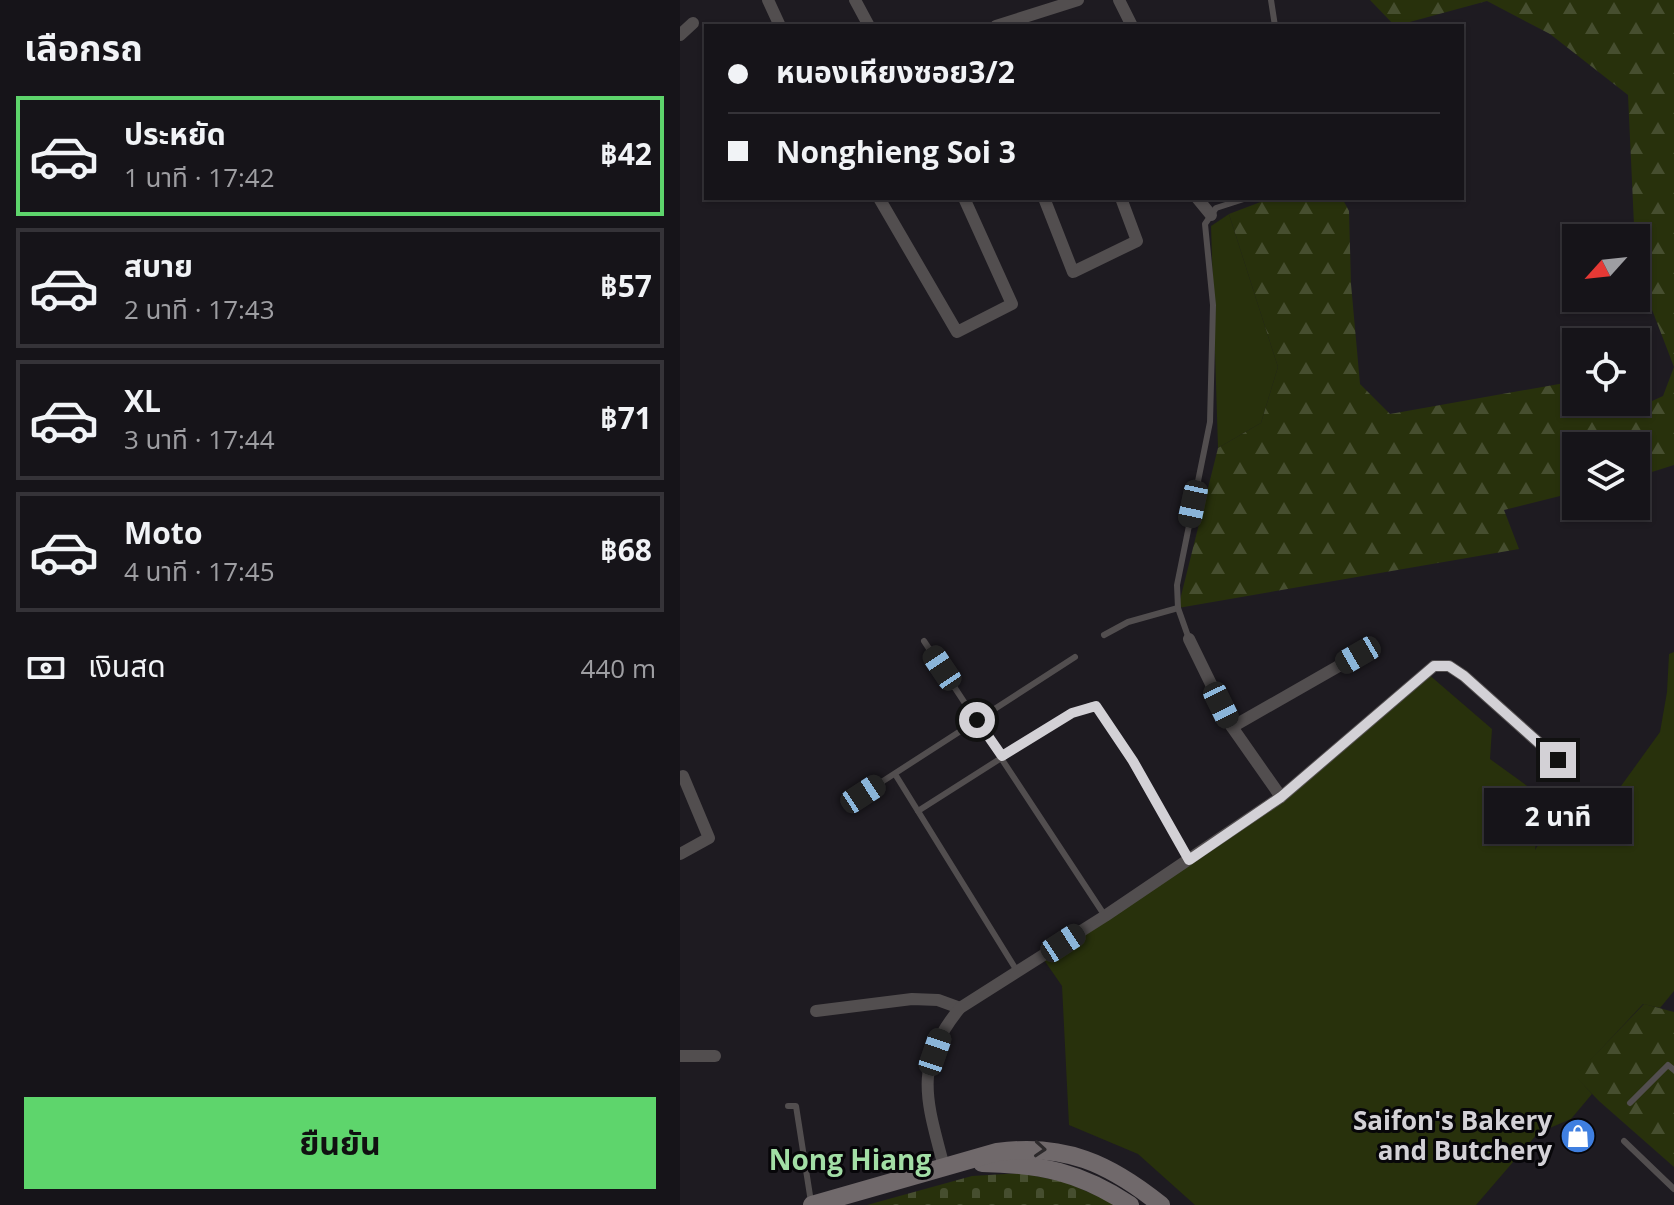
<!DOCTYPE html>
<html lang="th">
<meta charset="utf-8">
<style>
:root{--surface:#161419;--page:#1f1d22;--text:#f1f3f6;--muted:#9e9ea2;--line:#353338;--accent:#5ed56c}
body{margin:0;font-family:"Open Sans","Noto Sans Thai",sans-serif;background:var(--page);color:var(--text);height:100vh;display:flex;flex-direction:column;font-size:30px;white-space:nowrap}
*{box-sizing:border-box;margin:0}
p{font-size:26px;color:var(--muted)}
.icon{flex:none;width:44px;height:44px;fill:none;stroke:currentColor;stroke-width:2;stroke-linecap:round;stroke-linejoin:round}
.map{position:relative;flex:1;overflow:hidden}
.drawer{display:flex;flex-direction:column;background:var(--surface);width:680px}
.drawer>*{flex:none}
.top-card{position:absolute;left:24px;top:24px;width:760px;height:176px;border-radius:0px;box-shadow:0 2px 6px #0004,0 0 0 2px var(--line);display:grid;align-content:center;height:176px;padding:0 24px;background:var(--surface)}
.needle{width:52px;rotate:243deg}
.controls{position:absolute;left:882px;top:224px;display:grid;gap:16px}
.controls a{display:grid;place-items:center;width:88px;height:88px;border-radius:0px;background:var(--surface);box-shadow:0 2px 6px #0004,0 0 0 2px var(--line);font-size:40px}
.end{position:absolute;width:36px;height:36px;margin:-18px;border:10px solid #d3d1d6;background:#111;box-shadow:0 0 0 4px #111}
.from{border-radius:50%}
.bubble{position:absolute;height:56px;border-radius:0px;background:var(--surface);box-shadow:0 2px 6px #0004,0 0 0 2px var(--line);font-size:26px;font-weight:700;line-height:56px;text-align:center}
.car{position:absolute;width:24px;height:48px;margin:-24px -12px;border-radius:10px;box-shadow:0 0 6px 2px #0007;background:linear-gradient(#222 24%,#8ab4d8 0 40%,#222 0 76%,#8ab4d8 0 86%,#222 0)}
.top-card b{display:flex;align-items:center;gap:28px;height:76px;font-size:30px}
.top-card b+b{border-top:2px solid var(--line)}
.top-card i{width:20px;height:20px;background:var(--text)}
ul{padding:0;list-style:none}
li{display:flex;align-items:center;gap:24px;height:120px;margin:0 16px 12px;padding:0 8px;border:4px solid var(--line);border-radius:0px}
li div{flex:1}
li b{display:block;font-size:30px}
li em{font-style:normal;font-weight:700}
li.current{border-color:var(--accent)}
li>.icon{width:72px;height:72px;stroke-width:1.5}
h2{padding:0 24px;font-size:36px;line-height:96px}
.pay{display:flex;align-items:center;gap:20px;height:88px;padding:0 24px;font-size:30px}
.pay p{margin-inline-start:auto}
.primary-button{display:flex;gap:16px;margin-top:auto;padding:16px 24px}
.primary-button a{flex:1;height:92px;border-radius:0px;background:var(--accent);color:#111;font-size:32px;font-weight:700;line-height:92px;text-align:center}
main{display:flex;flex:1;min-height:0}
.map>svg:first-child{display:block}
</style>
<main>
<section class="drawer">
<h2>เลือกรถ</h2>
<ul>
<li class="current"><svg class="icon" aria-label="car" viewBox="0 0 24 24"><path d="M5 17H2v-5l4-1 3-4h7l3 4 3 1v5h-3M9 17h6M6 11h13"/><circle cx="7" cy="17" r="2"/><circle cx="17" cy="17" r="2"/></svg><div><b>ประหยัด</b><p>1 นาที · 17:42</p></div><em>฿42</em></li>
<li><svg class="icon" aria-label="car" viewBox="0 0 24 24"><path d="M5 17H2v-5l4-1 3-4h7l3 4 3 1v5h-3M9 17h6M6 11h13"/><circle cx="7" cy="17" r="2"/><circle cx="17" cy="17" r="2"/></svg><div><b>สบาย</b><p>2 นาที · 17:43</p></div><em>฿57</em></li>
<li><svg class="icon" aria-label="car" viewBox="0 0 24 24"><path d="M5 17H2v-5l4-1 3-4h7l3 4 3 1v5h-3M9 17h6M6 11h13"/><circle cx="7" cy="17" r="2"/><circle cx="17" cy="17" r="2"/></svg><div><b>XL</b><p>3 นาที · 17:44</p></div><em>฿71</em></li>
<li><svg class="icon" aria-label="car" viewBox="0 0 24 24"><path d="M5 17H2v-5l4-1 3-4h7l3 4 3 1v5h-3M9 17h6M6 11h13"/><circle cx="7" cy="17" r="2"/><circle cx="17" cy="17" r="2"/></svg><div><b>Moto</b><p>4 นาที · 17:45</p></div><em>฿68</em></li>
</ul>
<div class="pay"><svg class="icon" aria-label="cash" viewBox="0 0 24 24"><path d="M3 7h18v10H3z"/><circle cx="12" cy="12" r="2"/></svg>เงินสด<p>440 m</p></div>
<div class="primary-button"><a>ยืนยัน</a></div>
</section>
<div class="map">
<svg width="994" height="1205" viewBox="0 0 994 1205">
<defs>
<pattern id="forest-firs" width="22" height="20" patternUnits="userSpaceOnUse" patternTransform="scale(2)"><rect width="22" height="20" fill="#28310c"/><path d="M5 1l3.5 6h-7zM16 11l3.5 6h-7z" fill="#464e2f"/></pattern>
<pattern id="cemetery-stones" width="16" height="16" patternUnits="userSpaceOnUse" patternTransform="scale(2)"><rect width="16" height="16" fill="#28310c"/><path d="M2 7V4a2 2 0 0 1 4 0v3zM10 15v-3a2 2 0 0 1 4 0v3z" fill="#464e2f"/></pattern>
</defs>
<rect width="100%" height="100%" fill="#1e1b21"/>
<g fill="#28310c">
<path d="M549,214L598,367L581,423L538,448L531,226Z"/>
<path d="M994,652V991L980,1008L963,1004L896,1076L912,1094L891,1119L858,1133L796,1205H515L458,1154L389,1125L382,986L362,957L610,790L747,673L812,729L810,759L861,796L855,850L889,795L923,811L980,732L987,692L989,654Z"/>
</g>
<g fill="url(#forest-firs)">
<path d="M690,0H994V465L956,477V446H896V492L824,510L839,549L498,608L538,448L581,423L598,367L549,214L591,198H662L669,211L671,284L680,384L710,414L896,381V402H945L950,411L983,396L994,367L956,268L948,95L870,34L807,1L715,26Z"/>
<path d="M964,1004L994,1012V1167L919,1101L895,1076Z"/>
</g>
<path fill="url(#cemetery-stones)" d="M341,1173L385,1182L438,1205H187L292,1176Z"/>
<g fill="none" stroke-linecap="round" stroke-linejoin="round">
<g stroke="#524e4f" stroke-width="6">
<path d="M591,0L595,26"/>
<path d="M424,635L448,622L498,608"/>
<path d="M509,639L498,608L497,585L530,422L533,305L525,224L536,208L567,198"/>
<path d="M244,641L425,916"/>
<path d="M215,774L337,971"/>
<path d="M183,794L395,657"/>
<path d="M238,811L392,713L412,705L421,711L509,860"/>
<path d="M950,1103L988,1065L994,1070"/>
<path d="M108,1106H116L131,1202"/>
<path d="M944,1141L994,1189"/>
</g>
<g stroke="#524e4f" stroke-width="12">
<path d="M88,0L100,26"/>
<path d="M175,0L189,26"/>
<path d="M439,0L452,26"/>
<path d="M316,26L398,0"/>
<path d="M0,35L13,23"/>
<path d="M199,198L277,332L332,304L284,198"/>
<path d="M364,198L393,272L457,241L441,198"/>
<path d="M517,198L531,215"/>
<path d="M509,639L552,727L601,797"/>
<path d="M552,727L678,655"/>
<path d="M0,854L29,838L3,776"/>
<path d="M136,1011L232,999L258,1000L280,1008"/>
<path d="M0,1056H35"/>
<path d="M264,1167C247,1101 232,1066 280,1008L425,916L601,797L754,666H769L784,676L878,760"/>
</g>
<g stroke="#70696b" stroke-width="18">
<path d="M302,1163C361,1164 400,1172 450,1205"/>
<path d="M132,1205L317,1152C384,1143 429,1163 481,1205"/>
</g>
</g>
<defs><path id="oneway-chevron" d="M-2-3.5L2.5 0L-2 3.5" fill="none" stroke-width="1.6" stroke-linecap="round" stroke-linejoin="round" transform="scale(2)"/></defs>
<use stroke="#2c292b" href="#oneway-chevron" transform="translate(360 1149) rotate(4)"/>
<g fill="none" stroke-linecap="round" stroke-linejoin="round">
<path stroke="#d3d1d6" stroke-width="10" d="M297,720L322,756L392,713L416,706L453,761L509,860L601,797L754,666H769L784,676L878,760"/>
</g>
<defs>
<symbol id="shop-disc" viewBox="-11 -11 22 22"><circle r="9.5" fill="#3f7fe0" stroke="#070609"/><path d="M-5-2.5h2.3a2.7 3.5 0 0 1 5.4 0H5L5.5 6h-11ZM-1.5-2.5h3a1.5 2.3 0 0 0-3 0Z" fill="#fff"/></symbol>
</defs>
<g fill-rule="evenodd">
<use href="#shop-disc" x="878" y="1116" width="40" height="40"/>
</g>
<g text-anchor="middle" stroke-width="6" stroke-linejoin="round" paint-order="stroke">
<g font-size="26" font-weight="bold" fill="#d3d1d6" stroke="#070609" text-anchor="end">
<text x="872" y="1130">Saifon's Bakery<tspan x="872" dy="30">and Butchery</tspan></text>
</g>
<g font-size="28" font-weight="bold" fill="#a2dea5" stroke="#070609">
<text x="170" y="1170">Nong Hiang</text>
</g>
</g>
</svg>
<div class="controls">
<a><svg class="needle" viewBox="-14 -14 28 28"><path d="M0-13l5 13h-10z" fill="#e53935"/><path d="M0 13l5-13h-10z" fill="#9e9ea2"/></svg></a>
<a><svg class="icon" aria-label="locate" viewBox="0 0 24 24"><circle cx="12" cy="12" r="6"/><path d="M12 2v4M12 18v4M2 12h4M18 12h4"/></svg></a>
<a><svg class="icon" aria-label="layers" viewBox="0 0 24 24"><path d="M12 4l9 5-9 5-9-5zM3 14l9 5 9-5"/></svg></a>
</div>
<i class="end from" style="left:297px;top:720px"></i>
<i class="end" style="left:878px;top:760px"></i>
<div class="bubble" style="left:804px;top:788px;width:148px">2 นาที</div>
<i class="car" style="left:513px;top:504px;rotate:192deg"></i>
<i class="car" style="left:678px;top:655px;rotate:240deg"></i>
<i class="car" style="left:262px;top:668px;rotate:326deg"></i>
<i class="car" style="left:541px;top:705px;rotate:154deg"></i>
<i class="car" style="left:183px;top:794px;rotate:57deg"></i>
<i class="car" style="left:383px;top:943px;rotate:57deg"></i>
<i class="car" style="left:255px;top:1052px;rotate:19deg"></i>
<div class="top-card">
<b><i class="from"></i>หนองเหียงซอย3/2</b>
<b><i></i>Nonghieng Soi 3</b>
</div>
</div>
</main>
